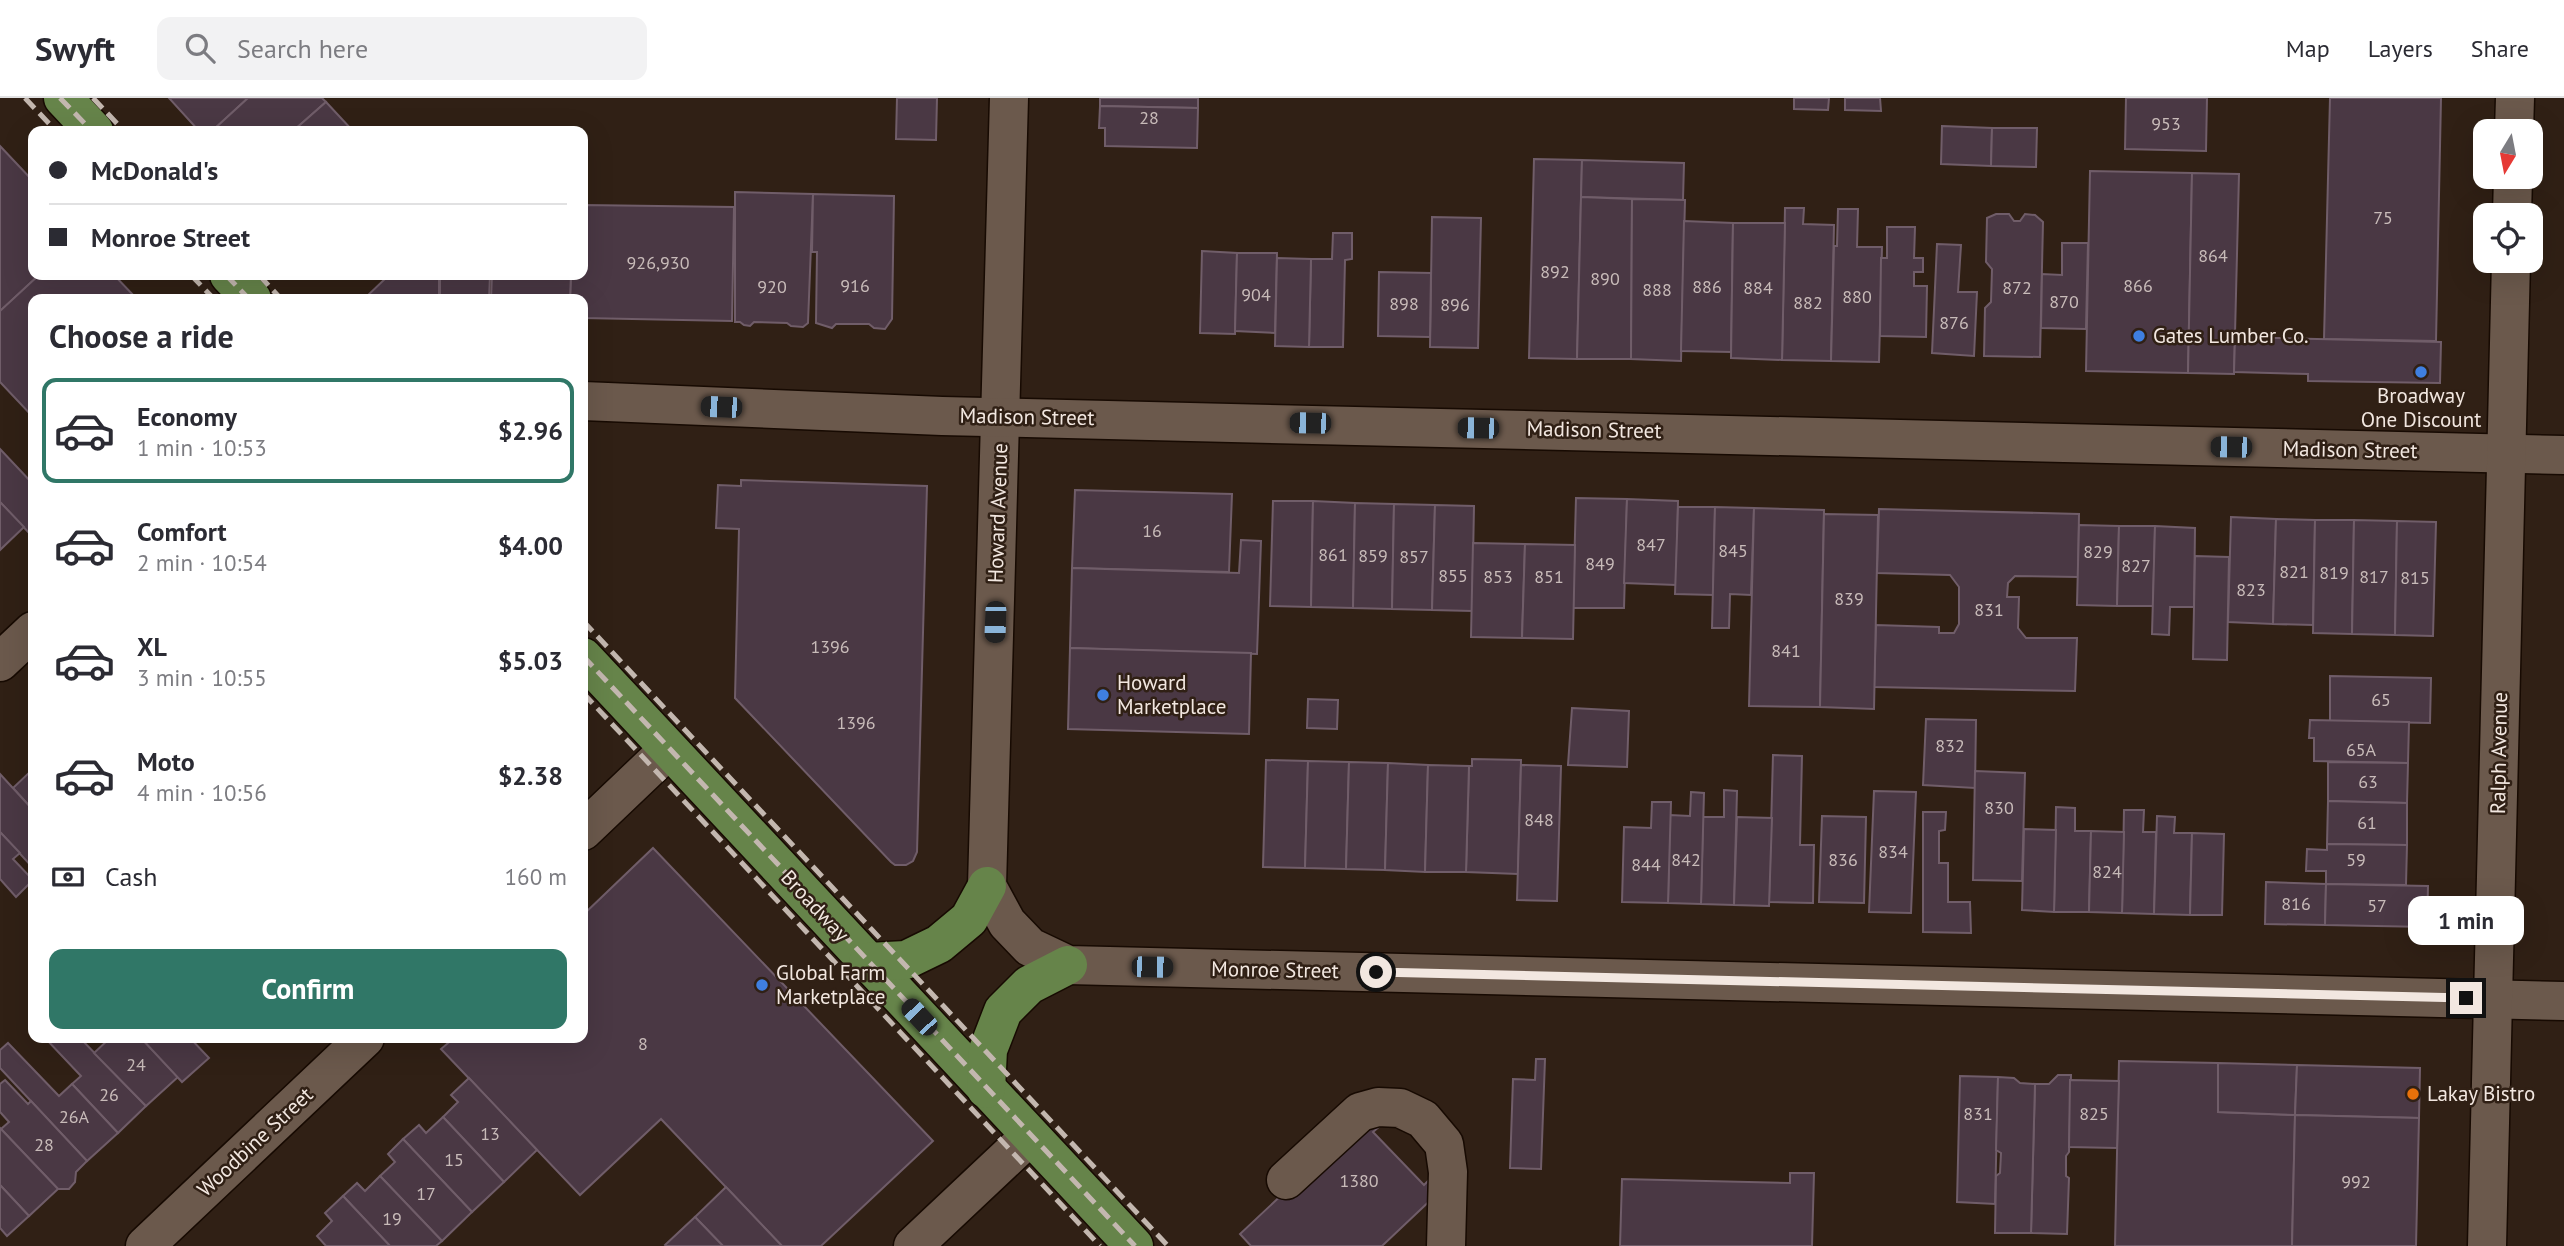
<!DOCTYPE html>
<meta charset="utf-8">
<style>
:root{--surface:#fff;--page:#f2f2f3;--text:#2b2b33;--muted:#7c7c81;--line:#e1e1e2;--accent:#307767}
body{margin:0;font-family:"PT Sans",sans-serif;background:var(--page);color:var(--text);height:100vh;display:flex;flex-direction:column;font-size:26px;white-space:nowrap}
*{box-sizing:border-box;margin:0}
p{font-size:23px;color:var(--muted)}
.icon{flex:none;width:38px;height:38px;fill:none;stroke:currentColor;stroke-width:2;stroke-linecap:round;stroke-linejoin:round}
.map{position:relative;flex:1;overflow:hidden}
.drawer{position:absolute;left:28px;top:196px;width:560px;height:749px;display:flex;flex-direction:column;background:var(--surface);border-radius:14px;box-shadow:0 7px 28px #0002}
.drawer>*{flex:none}
.banner{position:absolute;left:28px;top:28px;width:560px;height:154px;border-radius:14px;box-shadow:0 7px 28px #0002;display:grid;align-content:center;height:154px;padding:0 21px;background:var(--surface)}
.needle{width:46px;rotate:190deg}
.buttons{position:absolute;left:2473px;top:21px;display:grid;gap:14px}
.buttons a{display:grid;place-items:center;width:70px;height:70px;border-radius:14px;background:var(--surface);box-shadow:0 7px 28px #0002;font-size:35px}
.end{position:absolute;width:32px;height:32px;margin:-16px;border:9px solid #f2e7e0;background:#111;box-shadow:0 0 0 4px #111}
.from{border-radius:50%}
.bubble{position:absolute;height:49px;border-radius:14px;background:var(--surface);box-shadow:0 7px 28px #0002;font-size:23px;font-weight:600;line-height:49px;text-align:center}
.car{position:absolute;width:21px;height:42px;margin:-21px -10px;border-radius:9px;box-shadow:0 0 5px 2px #0007;background:linear-gradient(#222 24%,#8ab4d8 0 40%,#222 0 76%,#8ab4d8 0 86%,#222 0)}
.banner b{display:flex;align-items:center;gap:24px;height:66px;font-size:26px}
.banner b+b{border-top:2px solid var(--line)}
.banner i{width:18px;height:18px;background:var(--text)}
ul{padding:0;list-style:none}
li{display:flex;align-items:center;gap:21px;height:105px;margin:0 14px 10px;padding:0 7px;border:4px solid transparent;border-radius:14px}
li div{flex:1}
li b{display:block;font-size:26px}
li em{font-style:normal;font-weight:600}
li.selected{border-color:var(--accent)}
li>.icon{width:63px;height:63px;stroke-width:1.5}
h2{padding:0 21px;font-size:32px;line-height:84px}
.pay{display:flex;align-items:center;gap:18px;height:77px;padding:0 21px;font-size:26px}
.pay p{margin-inline-start:auto}
.primary-button{display:flex;gap:14px;margin-top:auto;padding:14px 21px}
.primary-button a{flex:1;height:80px;border-radius:14px;background:var(--accent);color:#fff;font-size:28px;font-weight:600;line-height:80px;text-align:center}
header{display:flex;align-items:center;gap:42px;box-sizing:border-box;height:98px;padding:0 35px;background:var(--surface);border-bottom:2px solid var(--line)}
header strong{font-size:33px}
nav{display:flex;gap:38px;margin-inline-start:auto;font-size:24px}
.search{width:490px;height:63px;background:var(--page);display:flex;align-items:center;gap:18px;box-sizing:border-box;padding:0 24px;border-radius:14px;color:var(--muted);font-size:26px}
.map>svg:first-child{display:block}
</style>
<header>
<strong>Swyft</strong>
<div class="search"><svg class="icon" aria-label="search" viewBox="0 0 24 24"><circle cx="10" cy="10" r="6"/><path d="M15 15l6 6"/></svg>Search here</div>
<nav><a>Map</a><a>Layers</a><a>Share</a></nav>
</header>
<div class="map">
<svg width="2564" height="1148" viewBox="0 0 2564 1148">
<rect width="100%" height="100%" fill="#302015"/>
<g fill="#4a3844" stroke="#705d69" stroke-width="2">
<path d="M169,0H248L212,33H199Z"/>
<path d="M248,0H322L326,4L293,33H212Z"/>
<path d="M897,0H937L936,42L896,41Z"/>
<path d="M1100,0H1198V10L1100,8Z"/>
<path d="M1794,0H1829L1828,12L1794,11Z"/>
<path d="M1845,0H1880L1881,13L1845,12Z"/>
<path d="M2126,0H2207L2206,53L2125,51Z"/>
<path d="M2330,0H2441L2436,243L2324,241Z"/>
<path d="M326,4L353,33H293Z"/>
<path d="M1100,8L1198,10L1197,50L1105,48V30H1099Z"/>
<path d="M1942,28L1992,30L1991,68L1941,66Z"/>
<path d="M1992,30H2037L2036,69L1991,68Z"/>
<path d="M0,48L33,83V177H39L0,213Z"/>
<path d="M1534,61L1582,62L1577,261L1529,260Z"/>
<path d="M1582,62L1684,65L1683,102L1581,99Z"/>
<path d="M2090,73L2192,75L2188,275L2086,273Z"/>
<path d="M2192,75L2239,76L2234,276L2188,275Z"/>
<path d="M735,94L813,96L808,225L803,229L791,228L787,225L754,224L750,228L744,227L740,224H735Z"/>
<path d="M813,96L894,98L892,221L885,231L874,230L869,226H836L832,230L816,225L817,154H812Z"/>
<path d="M1581,99L1632,101L1631,261H1577Z"/>
<path d="M1632,101L1685,102L1681,263L1631,261Z"/>
<path d="M583,107L734,109L732,223L583,220V201H570L571,177H583Z"/>
<path d="M1785,110H1804L1803,126L1834,127L1831,263L1782,262Z"/>
<path d="M1838,111H1858L1857,149H1882L1879,264L1831,263L1834,148H1837Z"/>
<path d="M1996,116H2009L2014,123H2020L2025,116L2035,117L2043,124L2040,259L1984,258L1985,210L1991,204L1992,171L1986,164L1987,120Z"/>
<path d="M1432,119L1481,120L1478,250L1430,249Z"/>
<path d="M1684,123L1733,125L1731,254L1681,253Z"/>
<path d="M1733,125H1785L1782,262L1731,260Z"/>
<path d="M1887,129H1915L1914,160H1923V174H1914V188H1927L1926,239L1880,238L1881,160H1887Z"/>
<path d="M1333,135H1352V161L1345,162L1343,249H1309L1311,161H1332Z"/>
<path d="M2062,145H2088L2086,231L2041,230L2042,176L2062,177Z"/>
<path d="M1937,146L1961,147L1958,194H1977L1974,258L1932,255Z"/>
<path d="M1202,153L1237,155L1235,236L1200,235Z"/>
<path d="M1237,155H1277L1275,235L1235,233Z"/>
<path d="M1277,160L1311,161L1309,249L1275,248Z"/>
<path d="M1379,174L1431,175L1430,239L1378,238Z"/>
<path d="M39,177H114L137,201H33V319L0,284V213Z"/>
<path d="M389,177H439V201H364Z"/>
<path d="M440,177H490L489,201H440Z"/>
<path d="M492,177H571L570,201H491Z"/>
<path d="M2235,239L2441,244L2440,285L2308,283V276L2234,274Z"/>
<path d="M0,351L33,386V435L31,437L0,404Z"/>
<path d="M741,382L927,388L917,754L913,763L906,767H895L891,764L735,600L739,431L716,430L718,387L741,388Z"/>
<path d="M1075,392L1232,396L1229,474L1072,470Z"/>
<path d="M1576,400L1627,401L1624,510H1573Z"/>
<path d="M1627,401L1678,403L1676,487L1624,485Z"/>
<path d="M1273,403H1313L1311,509L1270,508Z"/>
<path d="M1313,403L1355,405L1353,510L1311,509Z"/>
<path d="M0,404L24,429L0,452Z"/>
<path d="M1355,405L1394,406L1392,511L1353,510Z"/>
<path d="M1394,406L1435,407L1432,512L1392,511Z"/>
<path d="M1435,407L1474,408L1472,513L1432,512Z"/>
<path d="M1678,409H1715L1713,497L1675,496Z"/>
<path d="M1715,409L1754,410L1751,497L1730,496L1729,530H1712Z"/>
<path d="M1754,410L1824,412L1820,609L1749,608Z"/>
<path d="M1879,411L2079,416L2078,479L2015,478L2008,485L2007,499H2019L2018,530L2026,540H2077L2075,593L1874,589L1876,527L1939,529V535H1954L1959,526V489L1950,477L1877,475Z"/>
<path d="M1824,416L1878,417L1874,611L1820,609Z"/>
<path d="M2231,419L2276,421L2273,526L2228,524Z"/>
<path d="M2276,421L2315,422L2313,527L2273,526Z"/>
<path d="M2315,422H2354L2352,536L2313,535Z"/>
<path d="M2354,422L2397,423L2395,537L2352,536Z"/>
<path d="M2397,423L2436,424L2433,538L2395,537Z"/>
<path d="M2079,427L2119,428L2117,508L2077,507Z"/>
<path d="M2119,428H2155L2153,508H2117Z"/>
<path d="M2155,428L2195,430L2194,509H2170L2169,537L2152,536Z"/>
<path d="M1241,442L1261,443L1257,556L1070,550L1072,470L1239,475Z"/>
<path d="M1473,445L1525,446L1522,540L1471,539Z"/>
<path d="M1525,446L1575,447L1573,541L1522,540Z"/>
<path d="M2195,458L2229,459L2227,562L2193,561Z"/>
<path d="M1070,550L1251,555L1249,636L1068,631Z"/>
<path d="M2330,578L2431,580L2430,625L2330,623Z"/>
<path d="M1308,601L1338,602L1337,631L1307,630Z"/>
<path d="M1572,610L1629,613L1627,669L1568,667Z"/>
<path d="M1926,621L1976,622L1975,690L1923,687Z"/>
<path d="M2310,622L2409,624L2408,665L2314,663V640H2309Z"/>
<path d="M1773,657L1802,658L1800,747H1814L1813,805L1769,804Z"/>
<path d="M1472,661L1521,662L1518,776L1466,774L1469,668H1472Z"/>
<path d="M1266,662L1308,663L1305,770L1263,769Z"/>
<path d="M1308,663L1349,664L1346,771L1305,770Z"/>
<path d="M1349,664L1388,665L1385,772L1346,771Z"/>
<path d="M2328,664L2408,665L2407,705L2328,703Z"/>
<path d="M1388,665L1428,667L1425,774L1385,772Z"/>
<path d="M1428,667L1469,668L1466,774H1425Z"/>
<path d="M1521,667L1561,668L1557,803L1517,802Z"/>
<path d="M33,671V712L13,690Z"/>
<path d="M1975,673L2025,675L2022,783L1973,782Z"/>
<path d="M0,676L33,712V770L0,734Z"/>
<path d="M1724,692L1737,693L1734,807L1701,806L1703,719H1724Z"/>
<path d="M1874,693L1916,694L1911,815L1869,814Z"/>
<path d="M1691,694L1704,695L1701,806L1668,805L1670,717L1690,718Z"/>
<path d="M2328,703L2407,705V747L2327,746Z"/>
<path d="M1652,704H1671L1668,805L1622,804L1624,729L1651,730Z"/>
<path d="M2056,709L2075,710V733H2091L2089,814H2054Z"/>
<path d="M2124,712H2144L2143,734H2156L2154,816L2122,815Z"/>
<path d="M1923,714H1946L1945,732L1939,733V765H1948V804H1970L1971,835L1923,834Z"/>
<path d="M1822,718L1866,719L1864,805L1819,804Z"/>
<path d="M2157,718L2175,719L2174,735H2192L2190,817L2154,816Z"/>
<path d="M1737,719L1772,720L1769,808L1734,807Z"/>
<path d="M2024,731L2056,732L2054,814L2022,812Z"/>
<path d="M2091,733L2124,734L2122,815L2089,814Z"/>
<path d="M0,734L20,755L13,761L33,782L16,799L0,781Z"/>
<path d="M2192,735L2224,736L2222,817H2190Z"/>
<path d="M2327,746L2407,747L2406,787L2326,786V773H2306L2307,751L2327,752Z"/>
<path d="M653,750L933,1043L821,1148H782L661,1021L580,1097L441,951L454,940H583V817Z"/>
<path d="M2266,784L2326,786L2325,827L2265,826Z"/>
<path d="M2326,786L2428,788L2427,829L2325,827Z"/>
<path d="M45,940H80L146,1008L118,1035L72,986L81,978Z"/>
<path d="M110,940H141L178,979L146,1008L94,955Z"/>
<path d="M141,940H190L209,960L182,984Z"/>
<path d="M8,945L59,998L72,986L118,1035L87,1063L0,970V952Z"/>
<path d="M1536,961H1545L1541,1071L1510,1070L1513,981L1535,982Z"/>
<path d="M2119,963L2218,965V1014L2295,1017L2292,1148H2115Z"/>
<path d="M2218,965L2297,967L2295,1017L2218,1014Z"/>
<path d="M2297,967L2420,970L2419,1020L2295,1017Z"/>
<path d="M2058,977H2071L2069,1054L2066,1058V1078L2069,1080L2067,1136L2031,1135L2035,986H2049Z"/>
<path d="M1960,978L1998,979L1995,1106L1957,1104Z"/>
<path d="M1998,979L2014,980L2020,985L2035,986L2031,1135H1995L1996,1078L2000,1075L2001,1055L1996,1052Z"/>
<path d="M469,980L537,1052L504,1084L443,1019L458,1004L451,997Z"/>
<path d="M5,982L28,1006L31,1003L87,1063L76,1074L75,1084L69,1091H58L1,1031L9,1024L0,1014V986Z"/>
<path d="M2070,982L2119,983L2117,1050L2069,1049Z"/>
<path d="M1368,1016L1380,1028L1373,1034L1424,1087L1429,1082L1437,1096L1382,1148H1251L1240,1136Z"/>
<path d="M2295,1017L2419,1020L2416,1148H2292Z"/>
<path d="M443,1019L504,1084L472,1114L403,1041L419,1027L426,1035Z"/>
<path d="M0,1030L58,1091L29,1118L0,1087Z"/>
<path d="M403,1041L472,1114L442,1143L380,1078L395,1064L388,1056Z"/>
<path d="M1790,1075H1814L1812,1148H1620L1622,1081L1790,1085Z"/>
<path d="M380,1078L442,1143L436,1148H390L343,1098L357,1085L365,1093Z"/>
<path d="M0,1087L29,1118L7,1138L0,1130Z"/>
<path d="M726,1089L782,1148H723L695,1119Z"/>
<path d="M343,1098L390,1148H326L317,1138L332,1123L325,1115Z"/>
<path d="M695,1119L723,1148H666L665,1147Z"/>
</g>
<g fill="none" stroke-linecap="round" stroke-linejoin="round">
<defs>
<g id="minor">
<path d="M1009,0L987,788L1007,825L1030,849L1068,867L2564,903"/>
<path d="M2514,33L2515,0"/>
<path d="M2512,117L2513,79"/>
<path d="M583,303L942,318L2564,357"/>
<path d="M0,564L33,533"/>
<path d="M583,733L668,652"/>
<path d="M1286,1082L1360,1014L1378,1009L1400,1010L1423,1021L1444,1046L1448,1074L1446,1148"/>
<path d="M145,1148L365,940"/>
<path d="M913,1148L1030,1038"/>
<path d="M2487,1148L2511,163"/>
</g>
<g id="major">
<path d="M63,0L94,33"/>
<path d="M229,177L252,201"/>
<path d="M583,559L1134,1148"/>
<path d="M868,864L906,862L939,846L969,821L987,788"/>
<path d="M986,991L988,952L1003,913L1029,887L1068,867"/>
</g>
</defs>
<use href="#minor" stroke="#170a02" stroke-width="41"/>
<use href="#major" stroke="#170a02" stroke-width="41"/>
<use href="#minor" stroke="#6b594c" stroke-width="38"/>
<use href="#major" stroke="#66844a" stroke-width="38"/>
<g stroke="#c3b7af" stroke-width="5" stroke-dasharray="14 7" stroke-linecap="butt">
<path d="M25,0L56,33"/>
<path d="M60,0L92,33"/>
<path d="M93,0L124,33"/>
<path d="M191,177L214,201"/>
<path d="M226,177L249,201"/>
<path d="M259,177L281,201"/>
<path d="M583,523L1168,1148"/>
<path d="M583,558L1135,1148"/>
<path d="M583,595L1100,1148"/>
</g>
</g>
<g fill="none" stroke-linecap="round" stroke-linejoin="round">
<path stroke="#f2e7e0" stroke-width="9" d="M1376,874L2466,900"/>
</g>
<g fill="#3f7fe0" stroke="#302015" stroke-width="2.5">
<circle cx="2139" cy="238" r="7"/>
<circle cx="2421" cy="274" r="7"/>
<circle cx="1103" cy="597" r="7"/>
<circle cx="762" cy="887" r="7"/>
</g>
<circle fill="#e8710a" stroke="#302015" stroke-width="2.5" cx="2413" cy="996" r="7"/>
<g text-anchor="middle" stroke-width="5" stroke-linejoin="round" paint-order="stroke">
<g font-size="18" fill="#c8bbb9">
<text x="1149" y="26">28</text>
<text x="2166" y="32">953</text>
<text x="2383" y="126">75</text>
<text x="2213" y="164">864</text>
<text x="658" y="171">926,930</text>
<text x="1555" y="180">892</text>
<text x="1605" y="187">890</text>
<text x="855" y="194">916</text>
<text x="2138" y="194">866</text>
<text x="772" y="195">920</text>
<text x="1707" y="195">886</text>
<text x="1758" y="196">884</text>
<text x="2017" y="196">872</text>
<text x="1657" y="198">888</text>
<text x="1256" y="203">904</text>
<text x="1857" y="205">880</text>
<text x="2064" y="210">870</text>
<text x="1808" y="211">882</text>
<text x="1404" y="212">898</text>
<text x="1455" y="213">896</text>
<text x="1954" y="231">876</text>
<text x="1152" y="439">16</text>
<text x="1651" y="453">847</text>
<text x="1733" y="459">845</text>
<text x="2098" y="460">829</text>
<text x="1333" y="463">861</text>
<text x="1373" y="464">859</text>
<text x="1414" y="465">857</text>
<text x="1600" y="472">849</text>
<text x="2136" y="474">827</text>
<text x="2294" y="480">821</text>
<text x="2334" y="481">819</text>
<text x="1453" y="484">855</text>
<text x="1498" y="485">853</text>
<text x="1549" y="485">851</text>
<text x="2374" y="485">817</text>
<text x="2415" y="486">815</text>
<text x="2251" y="498">823</text>
<text x="1849" y="507">839</text>
<text x="1989" y="518">831</text>
<text x="830" y="555">1396</text>
<text x="1786" y="559">841</text>
<text x="2381" y="608">65</text>
<text x="856" y="631">1396</text>
<text x="1950" y="654">832</text>
<text x="2361" y="658">65A</text>
<text x="2368" y="690">63</text>
<text x="1999" y="716">830</text>
<text x="1539" y="728">848</text>
<text x="2367" y="731">61</text>
<text x="1893" y="760">834</text>
<text x="1686" y="768">842</text>
<text x="1843" y="768">836</text>
<text x="2356" y="768">59</text>
<text x="1646" y="773">844</text>
<text x="2107" y="780">824</text>
<text x="2296" y="812">816</text>
<text x="2377" y="814">57</text>
<text x="643" y="952">8</text>
<text x="136" y="973">24</text>
<text x="109" y="1003">26</text>
<text x="1978" y="1022">831</text>
<text x="2094" y="1022">825</text>
<text x="74" y="1025">26A</text>
<text x="490" y="1042">13</text>
<text x="44" y="1053">28</text>
<text x="454" y="1068">15</text>
<text x="1359" y="1089">1380</text>
<text x="2356" y="1090">992</text>
<text x="426" y="1102">17</text>
<text x="392" y="1127">19</text>
</g>
<g font-size="21" fill="#f2e7e0" stroke="#302015" text-anchor="start">
<text x="2153" y="245">Gates Lumber Co.</text>
<text x="2421" y="305" text-anchor="middle">Broadway<tspan x="2421" dy="24">One Discount</tspan></text>
<text x="1117" y="592">Howard<tspan x="1117" dy="24">Marketplace</tspan></text>
<text x="776" y="882">Global Farm<tspan x="776" dy="24">Marketplace</tspan></text>
<text x="2427" y="1003">Lakay Bistro</text>
</g>
<g font-size="21" fill="#f2e7e0" stroke="#302015">
<text transform="translate(1027 319) rotate(1)" y="7">Madison Street</text>
<text transform="translate(1594 332) rotate(1)" y="7">Madison Street</text>
<text transform="translate(2350 352) rotate(1)" y="7">Madison Street</text>
<text transform="translate(998 415) rotate(-88)" y="7">Howard Avenue</text>
<text transform="translate(2499 655) rotate(-89)" y="7">Ralph Avenue</text>
<text transform="translate(815 808) rotate(47)" y="7">Broadway</text>
<text transform="translate(1275 872) rotate(1)" y="7">Monroe Street</text>
<text transform="translate(255 1044) rotate(-43)" y="7">Woodbine Street</text>
</g>
</g>
</svg>
<div class="buttons">
<a><svg class="needle" viewBox="-14 -14 28 28"><path d="M0-13l5 13h-10z" fill="#e53935"/><path d="M0 13l5-13h-10z" fill="#7c7c81"/></svg></a>
<a><svg class="icon" aria-label="locate" viewBox="0 0 24 24"><circle cx="12" cy="12" r="6"/><path d="M12 2v4M12 18v4M2 12h4M18 12h4"/></svg></a>
</div>
<i class="end from" style="left:1376px;top:874px"></i>
<i class="end" style="left:2466px;top:900px"></i>
<div class="bubble" style="left:2408px;top:798px;width:116px">1 min</div>
<i class="car" style="left:721px;top:309px;rotate:272deg"></i>
<i class="car" style="left:1310px;top:325px;rotate:271deg"></i>
<i class="car" style="left:1478px;top:330px;rotate:271deg"></i>
<i class="car" style="left:2231px;top:349px;rotate:271deg"></i>
<i class="car" style="left:995px;top:524px;rotate:182deg"></i>
<i class="car" style="left:1152px;top:869px;rotate:91deg"></i>
<i class="car" style="left:919px;top:919px;rotate:317deg"></i>
<div class="banner">
<b><i class="from"></i>McDonald's</b>
<b><i></i>Monroe Street</b>
</div>
<section class="drawer">
<h2>Choose a ride</h2>
<ul>
<li class="selected"><svg class="icon" aria-label="car" viewBox="0 0 24 24"><path d="M5 17H2v-5l4-1 3-4h7l3 4 3 1v5h-3M9 17h6M6 11h13"/><circle cx="7" cy="17" r="2"/><circle cx="17" cy="17" r="2"/></svg><div><b>Economy</b><p>1 min · 10:53</p></div><em>$2.96</em></li>
<li><svg class="icon" aria-label="car" viewBox="0 0 24 24"><path d="M5 17H2v-5l4-1 3-4h7l3 4 3 1v5h-3M9 17h6M6 11h13"/><circle cx="7" cy="17" r="2"/><circle cx="17" cy="17" r="2"/></svg><div><b>Comfort</b><p>2 min · 10:54</p></div><em>$4.00</em></li>
<li><svg class="icon" aria-label="car" viewBox="0 0 24 24"><path d="M5 17H2v-5l4-1 3-4h7l3 4 3 1v5h-3M9 17h6M6 11h13"/><circle cx="7" cy="17" r="2"/><circle cx="17" cy="17" r="2"/></svg><div><b>XL</b><p>3 min · 10:55</p></div><em>$5.03</em></li>
<li><svg class="icon" aria-label="car" viewBox="0 0 24 24"><path d="M5 17H2v-5l4-1 3-4h7l3 4 3 1v5h-3M9 17h6M6 11h13"/><circle cx="7" cy="17" r="2"/><circle cx="17" cy="17" r="2"/></svg><div><b>Moto</b><p>4 min · 10:56</p></div><em>$2.38</em></li>
</ul>
<div class="pay"><svg class="icon" aria-label="cash" viewBox="0 0 24 24"><path d="M3 7h18v10H3z"/><circle cx="12" cy="12" r="2"/></svg>Cash<p>160 m</p></div>
<div class="primary-button"><a>Confirm</a></div>
</section>
</div>
